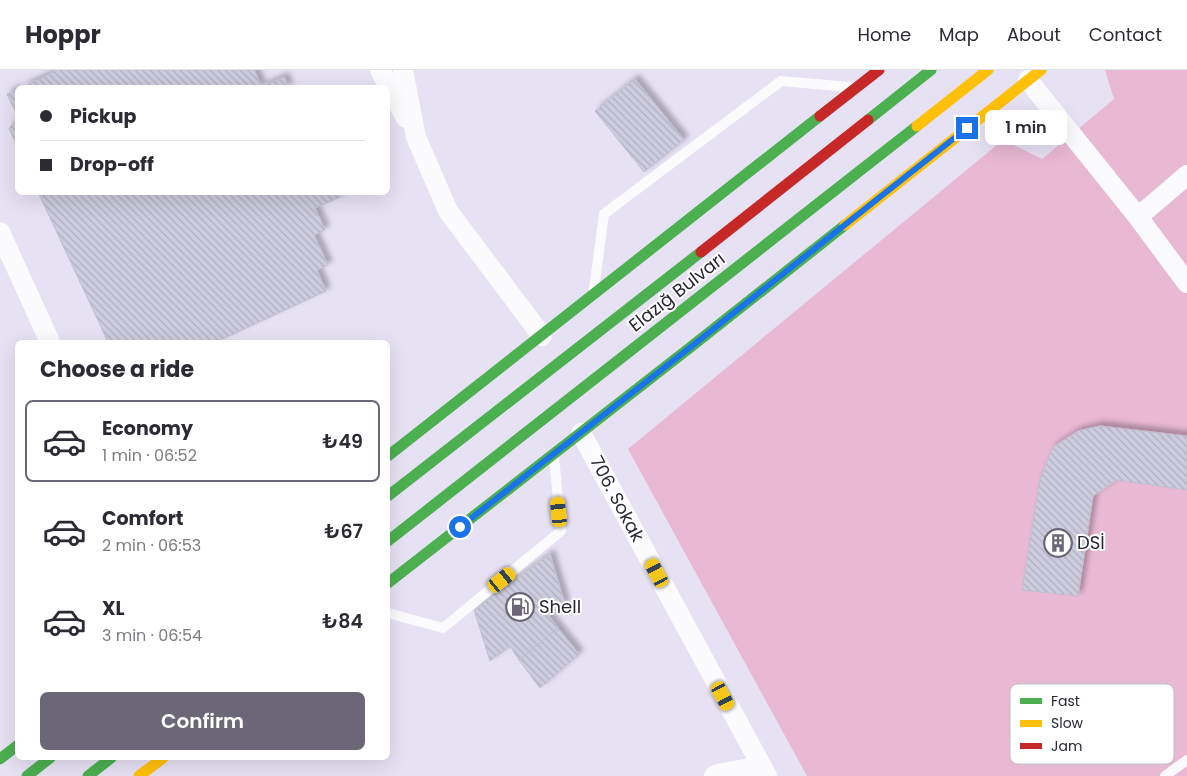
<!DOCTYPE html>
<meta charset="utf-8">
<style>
:root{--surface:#fff;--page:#f2f2f3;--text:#2b2b33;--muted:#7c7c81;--line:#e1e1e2;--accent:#6c6777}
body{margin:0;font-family:Poppins,sans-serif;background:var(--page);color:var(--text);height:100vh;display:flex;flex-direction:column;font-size:19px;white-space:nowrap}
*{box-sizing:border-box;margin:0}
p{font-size:16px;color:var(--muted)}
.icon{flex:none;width:28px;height:28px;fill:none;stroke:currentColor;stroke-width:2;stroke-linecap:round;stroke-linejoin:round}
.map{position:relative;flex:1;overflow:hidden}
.side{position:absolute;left:15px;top:270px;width:375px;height:420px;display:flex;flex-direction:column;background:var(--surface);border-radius:8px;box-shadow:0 5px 20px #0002}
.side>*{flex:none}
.hud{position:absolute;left:15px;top:15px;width:375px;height:110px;border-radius:8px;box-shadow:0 5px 20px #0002;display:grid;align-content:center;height:110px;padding:0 25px;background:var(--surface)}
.end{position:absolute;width:22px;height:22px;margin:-11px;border:6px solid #1a73e8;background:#fff;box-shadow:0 0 0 2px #fff}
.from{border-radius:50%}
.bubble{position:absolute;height:35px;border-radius:8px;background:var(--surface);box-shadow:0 5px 20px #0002;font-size:16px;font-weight:600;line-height:35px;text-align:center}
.car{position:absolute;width:15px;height:30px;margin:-15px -8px;border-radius:6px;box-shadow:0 0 4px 1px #0007;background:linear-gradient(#f5c518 24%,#345 0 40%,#f5c518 0 76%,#345 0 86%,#f5c518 0)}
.hud b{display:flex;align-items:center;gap:18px;height:48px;font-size:19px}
.hud b+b{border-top:1px solid var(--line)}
.hud i{width:12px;height:12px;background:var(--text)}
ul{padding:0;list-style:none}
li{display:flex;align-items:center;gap:15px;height:82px;margin:0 10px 8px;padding:0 15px;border:2px solid transparent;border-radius:8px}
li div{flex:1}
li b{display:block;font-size:19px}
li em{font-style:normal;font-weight:600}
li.active{border-color:var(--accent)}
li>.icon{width:45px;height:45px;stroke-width:1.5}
h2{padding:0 25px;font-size:22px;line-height:60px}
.primary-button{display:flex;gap:10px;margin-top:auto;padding:10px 25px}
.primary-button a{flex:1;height:58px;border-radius:8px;background:var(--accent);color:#fff;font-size:20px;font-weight:600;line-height:58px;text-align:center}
header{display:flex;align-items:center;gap:30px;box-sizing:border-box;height:70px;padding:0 25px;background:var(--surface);border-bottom:1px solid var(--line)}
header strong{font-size:24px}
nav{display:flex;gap:28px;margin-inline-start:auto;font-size:18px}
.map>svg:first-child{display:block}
</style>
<header>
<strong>Hoppr</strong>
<nav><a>Home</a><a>Map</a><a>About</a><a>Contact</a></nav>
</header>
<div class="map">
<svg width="1187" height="706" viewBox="0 0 1187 706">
<defs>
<pattern id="building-back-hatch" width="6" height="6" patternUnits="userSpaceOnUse" patternTransform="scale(1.25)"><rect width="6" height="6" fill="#ccccde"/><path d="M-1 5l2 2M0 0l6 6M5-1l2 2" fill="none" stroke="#afafbf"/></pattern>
<filter id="shadow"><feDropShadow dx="4.5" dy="-4.5" stdDeviation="2.5" flood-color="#0004"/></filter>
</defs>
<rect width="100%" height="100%" fill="#e7e1f4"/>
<path fill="#e9b8d3" d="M1105,0H1187V706H807L628,379L1003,70L1042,89L1114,29Z"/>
<g fill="url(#building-back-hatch)" stroke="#c0bfce" filter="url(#shadow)">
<path d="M58,0H254L262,17L284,7L289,18H21Z"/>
<path d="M635,9L684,70L644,102L595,41Z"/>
<path d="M18,19V47L7,24Z"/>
<path d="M18,49V78L9,58Z"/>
<path d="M38,122H338L340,127L315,138L325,160L314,165L328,195L317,200L326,221L216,272H108Z"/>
<path d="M1100,356L1187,366V420L1117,410L1093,426L1078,526L1022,520L1040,409L1053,377L1078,361Z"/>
<path d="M550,484L565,534L549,546L558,558L519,590L510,576L490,591L474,540Z"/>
<path d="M558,558L579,584L540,618L519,590Z"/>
</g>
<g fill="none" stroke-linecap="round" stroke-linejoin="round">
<g stroke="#fbfafd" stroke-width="10">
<path d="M594,219L604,144L781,11L849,17"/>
<path d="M388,543L443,558L561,461L554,387"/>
<path d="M1165,706L1187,690"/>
</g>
<g stroke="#fbfafd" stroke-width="20">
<path d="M380,0L406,48"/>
<path d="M403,0L416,67L448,141L542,266"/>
<path d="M1028,10L1138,147L1187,213"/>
<path d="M1138,147L1187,105"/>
<path d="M0,162L50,272"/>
<path d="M581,363L767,706"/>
<path d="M714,706L718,704L761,696"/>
</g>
<g stroke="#4caf50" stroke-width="11">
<path d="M868,50L931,0"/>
<path d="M388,386L820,46"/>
<path d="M388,426L701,182"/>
<path d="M388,471L917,56"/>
<path d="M388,513L692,276L845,155"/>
<path d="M0,689L18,675"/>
<path d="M27,706L50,688"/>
<path d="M88,706L111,688"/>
</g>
<g stroke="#ffc107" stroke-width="11">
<path d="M917,56L988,0"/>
<path d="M845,155L1041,0"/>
<path d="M139,706L163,688"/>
</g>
<g stroke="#c62828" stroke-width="11">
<path d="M820,46L879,0"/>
<path d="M701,182L868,50"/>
</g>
</g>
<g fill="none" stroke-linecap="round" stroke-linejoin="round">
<path stroke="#1a73e8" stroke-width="6" d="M460,457L692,276L967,58"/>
</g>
<defs>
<symbol id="building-ring" viewBox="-11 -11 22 22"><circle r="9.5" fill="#fff" stroke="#6c6777" stroke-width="1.5"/><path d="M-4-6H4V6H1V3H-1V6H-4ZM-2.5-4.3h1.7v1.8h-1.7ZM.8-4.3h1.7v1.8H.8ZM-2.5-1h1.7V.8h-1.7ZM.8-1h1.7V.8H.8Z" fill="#6c6777"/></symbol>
<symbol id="fuel-ring" viewBox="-11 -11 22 22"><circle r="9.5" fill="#fff" stroke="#6c6777" stroke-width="1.5"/><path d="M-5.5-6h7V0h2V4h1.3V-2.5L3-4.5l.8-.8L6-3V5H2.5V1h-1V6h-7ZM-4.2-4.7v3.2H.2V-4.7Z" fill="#6c6777"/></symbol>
</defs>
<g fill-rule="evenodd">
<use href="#building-ring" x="1042" y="457" width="32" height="32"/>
<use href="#fuel-ring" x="504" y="521" width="32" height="32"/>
</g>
<g text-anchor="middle" stroke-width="4" stroke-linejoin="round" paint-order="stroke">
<g font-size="18" fill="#2a2633" stroke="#fff">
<text transform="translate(677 222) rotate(-38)" y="6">Elazığ Bulvarı</text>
<text transform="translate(617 429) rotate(62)" y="6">706. Sokak</text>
</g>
<g font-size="18" fill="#2a2633" stroke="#fff" text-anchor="start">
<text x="1077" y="479">DSİ</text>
<text x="539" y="543">Shell</text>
</g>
</g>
<rect x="1010" y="614" width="164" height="80" rx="8" fill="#fff" stroke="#bfbec2" stroke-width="1"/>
<rect x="1020" y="628" width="22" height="6" fill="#4caf50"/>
<rect x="1020" y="650" width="22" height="7" fill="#ffc107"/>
<rect x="1020" y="673" width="22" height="6" fill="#c62828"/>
<g font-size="14" fill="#2a2633">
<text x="1051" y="636">Fast</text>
<text x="1051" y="658">Slow</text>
<text x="1051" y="681">Jam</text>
</g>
</svg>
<i class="end from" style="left:460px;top:457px"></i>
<i class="end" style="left:967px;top:58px"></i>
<div class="bubble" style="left:985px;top:40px;width:82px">1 min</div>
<i class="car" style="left:559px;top:442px;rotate:354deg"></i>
<i class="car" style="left:657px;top:503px;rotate:332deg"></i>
<i class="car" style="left:502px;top:510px;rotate:51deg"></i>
<i class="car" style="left:723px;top:626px;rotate:152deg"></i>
<div class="hud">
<b><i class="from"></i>Pickup</b>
<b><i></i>Drop-off</b>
</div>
<section class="side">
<h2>Choose a ride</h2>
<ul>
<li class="active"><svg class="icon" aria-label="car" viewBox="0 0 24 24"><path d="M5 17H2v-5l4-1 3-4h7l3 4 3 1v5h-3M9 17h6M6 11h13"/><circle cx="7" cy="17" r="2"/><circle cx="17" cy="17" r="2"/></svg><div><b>Economy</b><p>1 min · 06:52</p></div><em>₺49</em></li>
<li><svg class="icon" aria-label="car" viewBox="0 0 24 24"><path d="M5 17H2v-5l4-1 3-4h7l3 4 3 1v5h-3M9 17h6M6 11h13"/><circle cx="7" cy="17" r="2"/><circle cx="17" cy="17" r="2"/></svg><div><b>Comfort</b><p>2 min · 06:53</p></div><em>₺67</em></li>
<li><svg class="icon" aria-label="car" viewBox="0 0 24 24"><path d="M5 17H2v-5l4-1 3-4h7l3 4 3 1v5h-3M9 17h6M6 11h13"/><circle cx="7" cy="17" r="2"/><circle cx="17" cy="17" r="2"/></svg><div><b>XL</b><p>3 min · 06:54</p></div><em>₺84</em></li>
</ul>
<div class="primary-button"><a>Confirm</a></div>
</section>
</div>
